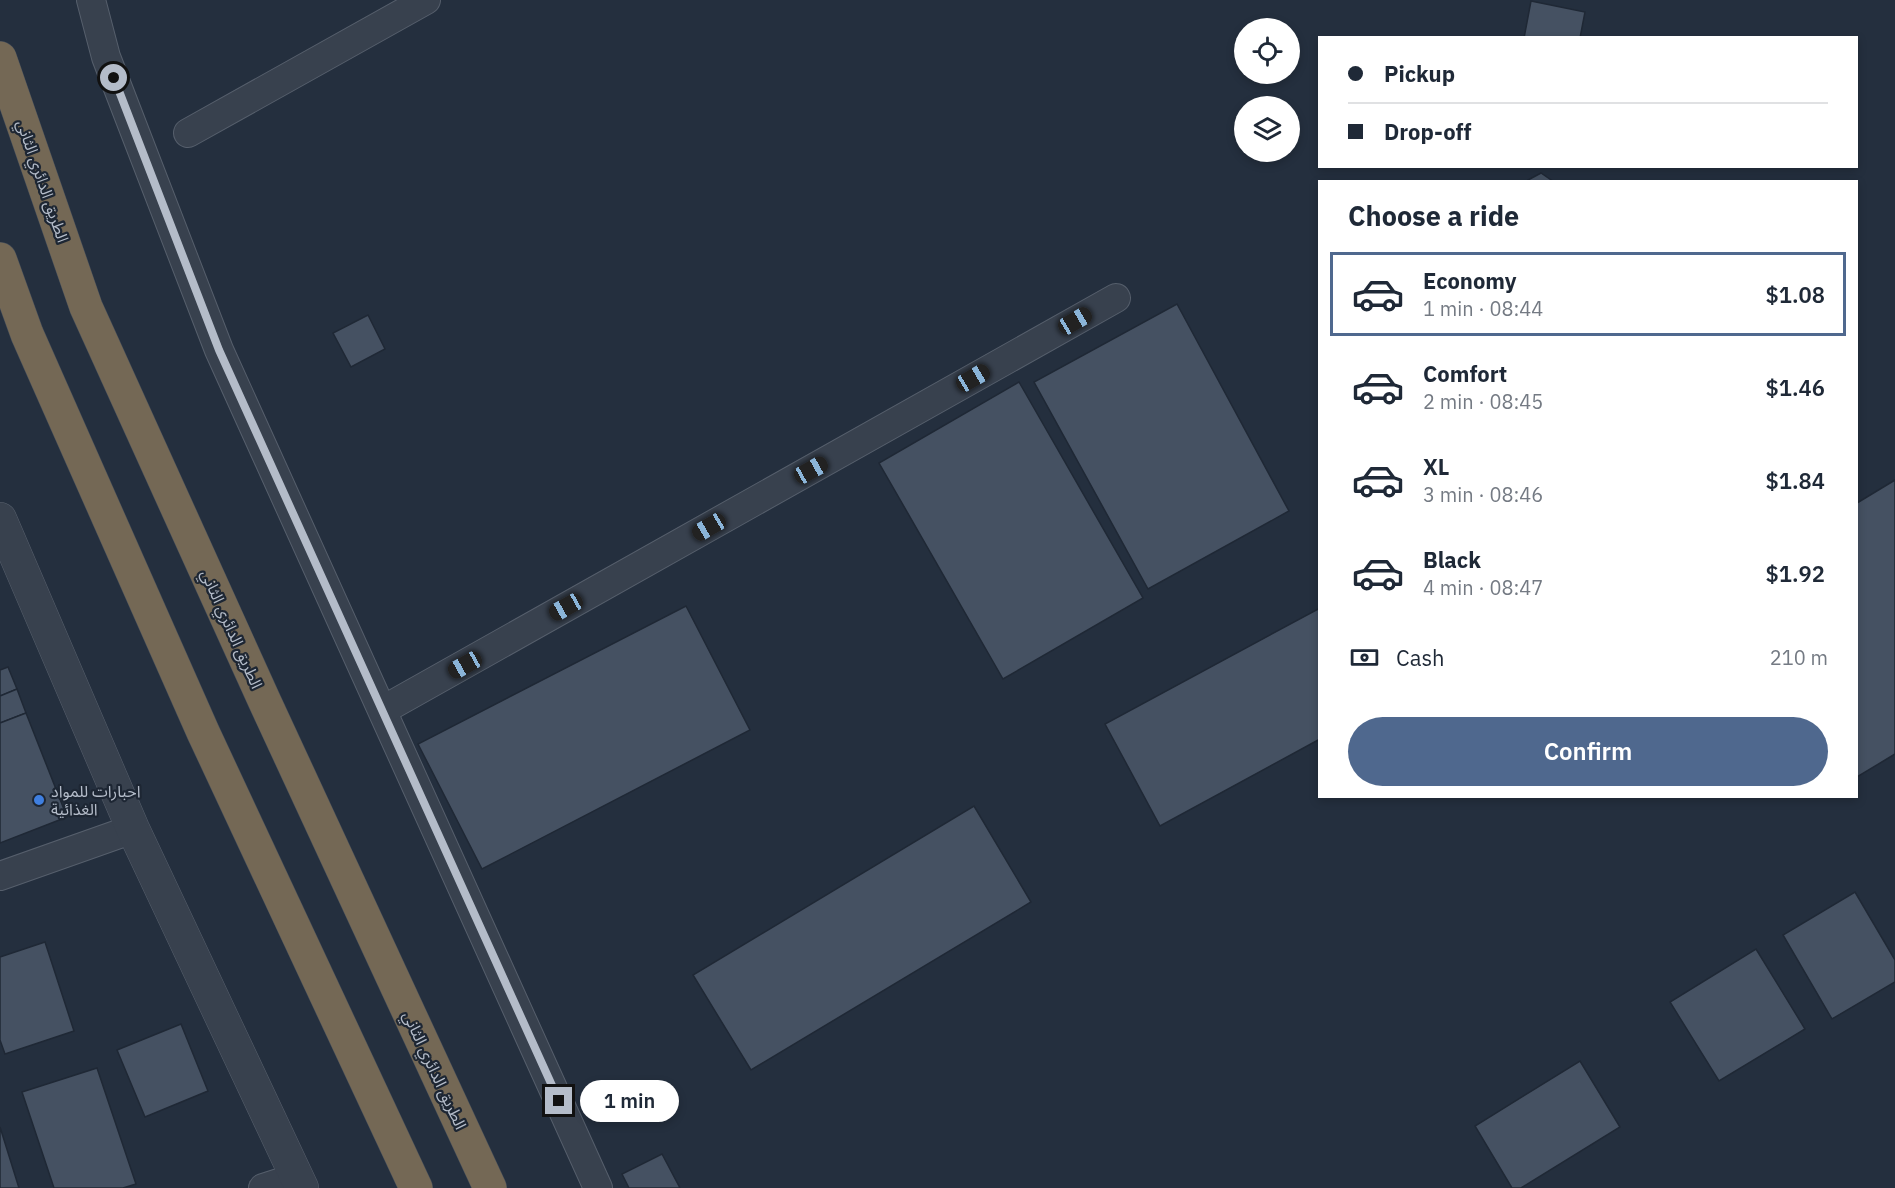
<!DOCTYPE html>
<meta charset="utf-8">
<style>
:root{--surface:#fff;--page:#f6f6f7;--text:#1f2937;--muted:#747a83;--line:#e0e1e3;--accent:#4f688e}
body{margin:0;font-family:"IBM Plex Sans","Noto Sans Arabic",sans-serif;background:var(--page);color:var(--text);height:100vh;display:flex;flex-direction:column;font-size:22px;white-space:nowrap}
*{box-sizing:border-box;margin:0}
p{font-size:20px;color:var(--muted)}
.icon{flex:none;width:33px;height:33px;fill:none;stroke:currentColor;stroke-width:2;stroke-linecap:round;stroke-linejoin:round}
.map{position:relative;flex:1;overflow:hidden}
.sheet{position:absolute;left:1318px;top:180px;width:540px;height:618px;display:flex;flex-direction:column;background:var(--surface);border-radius:0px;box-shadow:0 3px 9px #0003}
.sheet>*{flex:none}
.hud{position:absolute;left:1318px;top:36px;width:540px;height:132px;border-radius:0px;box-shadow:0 3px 9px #0003;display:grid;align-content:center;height:132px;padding:0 30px;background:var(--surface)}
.controls{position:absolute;left:1234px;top:18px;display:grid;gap:12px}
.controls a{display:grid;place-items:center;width:66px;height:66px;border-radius:50%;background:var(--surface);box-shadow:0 3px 9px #0003;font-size:30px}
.end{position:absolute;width:27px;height:27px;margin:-14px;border:8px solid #b4bcc9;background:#111;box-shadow:0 0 0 3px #111}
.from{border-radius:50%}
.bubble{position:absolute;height:42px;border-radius:21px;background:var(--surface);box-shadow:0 3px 9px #0003;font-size:20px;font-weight:600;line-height:42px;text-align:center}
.car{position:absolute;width:18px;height:36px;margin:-18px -9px;border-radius:8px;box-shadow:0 0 4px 2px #0007;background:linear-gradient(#222 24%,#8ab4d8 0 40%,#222 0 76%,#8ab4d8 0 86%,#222 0)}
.hud b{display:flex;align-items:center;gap:21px;height:57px;font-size:22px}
.hud b+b{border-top:2px solid var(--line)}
.hud i{width:15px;height:15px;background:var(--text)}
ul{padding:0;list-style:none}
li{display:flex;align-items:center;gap:18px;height:84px;margin:0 12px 9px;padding:0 18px;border:3px solid transparent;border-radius:0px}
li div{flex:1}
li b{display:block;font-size:22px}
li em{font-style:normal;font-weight:600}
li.selected{border-color:var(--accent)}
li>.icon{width:54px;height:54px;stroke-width:1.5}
h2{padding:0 30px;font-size:27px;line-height:72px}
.pay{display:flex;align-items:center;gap:15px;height:66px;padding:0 30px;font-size:22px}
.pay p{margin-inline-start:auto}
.primary-button{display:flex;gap:12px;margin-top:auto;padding:12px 30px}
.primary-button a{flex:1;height:69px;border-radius:36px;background:var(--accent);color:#fff;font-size:24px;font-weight:600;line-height:69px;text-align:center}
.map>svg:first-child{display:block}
</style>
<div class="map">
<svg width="1895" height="1188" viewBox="0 0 1895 1188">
<rect width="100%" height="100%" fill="#242f3e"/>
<g fill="#455162" stroke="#1f2835" stroke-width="1.5">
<path d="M1531,1L1585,12L1580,38H1524Z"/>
<path d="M1541,173L1554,182H1528V180Z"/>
<path d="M1177,304L1289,511L1148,589L1034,382Z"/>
<path d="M368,315L385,349L351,367L333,333Z"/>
<path d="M1019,382L1143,598L1003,679L879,463Z"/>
<path d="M1895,480V754L1857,777V503Z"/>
<path d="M686,606L750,730L482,869L418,744Z"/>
<path d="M1320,608V739L1160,826L1105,724Z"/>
<path d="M8,667L17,689L0,696V670Z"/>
<path d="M17,689L26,713L0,723V696Z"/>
<path d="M26,713L67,817L0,843V723Z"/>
<path d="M974,806L1031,902L751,1070L693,975Z"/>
<path d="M1855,892L1895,960V982L1832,1019L1783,935Z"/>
<path d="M45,942L74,1031L5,1054L0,1040V957Z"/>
<path d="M1756,949L1805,1029L1719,1081L1670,1002Z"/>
<path d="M181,1024L208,1091L145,1117L117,1050Z"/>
<path d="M1580,1061L1620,1127L1521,1188H1512L1475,1126Z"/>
<path d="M97,1068L136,1184L123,1188H54L22,1092Z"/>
<path d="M0,1127L19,1188H0Z"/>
<path d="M662,1154L680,1188H629L622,1174Z"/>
</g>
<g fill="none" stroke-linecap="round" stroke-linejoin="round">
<defs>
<g id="minor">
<path d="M91,0L106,57L219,350L598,1188"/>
<path d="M188,133L426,0"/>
<path d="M383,710L1116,298"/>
<path d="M0,876L133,829"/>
<path d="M263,1188L297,1177"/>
</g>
<path id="tertiary" d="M0,519L133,829L302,1188"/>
<g id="motorway">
<path d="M0,58L86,307L264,700L490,1188"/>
<path d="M0,259L27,334L203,732L416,1188"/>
</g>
</defs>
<use href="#minor" stroke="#565f6c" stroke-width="30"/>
<use href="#tertiary" stroke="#565f6c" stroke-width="34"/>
<use href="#motorway" stroke="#434c59" stroke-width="34"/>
<use href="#minor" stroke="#38414e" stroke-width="28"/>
<use href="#tertiary" stroke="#38414e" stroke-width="33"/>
<use href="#motorway" stroke="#746855" stroke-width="33"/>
</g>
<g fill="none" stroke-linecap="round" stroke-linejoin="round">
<path stroke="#b4bcc9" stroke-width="8" d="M114,78L219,350L559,1101"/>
</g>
<circle fill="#3f7fe0" stroke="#1d2633" stroke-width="2" cx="39" cy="800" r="6"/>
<g text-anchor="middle" stroke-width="4.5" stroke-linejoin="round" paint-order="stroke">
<g font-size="16" fill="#b4bcc9" stroke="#1d2633">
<text transform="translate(43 181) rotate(71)" y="6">الطريق الدائري الثاني</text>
<text transform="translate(232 629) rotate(66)" y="6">الطريق الدائري الثاني</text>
<text transform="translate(435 1070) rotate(65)" y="6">الطريق الدائري الثاني</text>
</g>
<g font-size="16" fill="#b4bcc9" stroke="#1d2633" text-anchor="start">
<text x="51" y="797">احبارات للمواد<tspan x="51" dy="18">الغذائية</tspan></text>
</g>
</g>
</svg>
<div class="controls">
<a><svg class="icon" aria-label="locate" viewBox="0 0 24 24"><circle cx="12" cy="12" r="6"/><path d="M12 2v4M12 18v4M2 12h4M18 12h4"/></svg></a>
<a><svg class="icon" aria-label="layers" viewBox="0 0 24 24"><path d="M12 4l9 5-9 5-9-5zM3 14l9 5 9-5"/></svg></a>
</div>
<i class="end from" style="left:114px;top:78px"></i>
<i class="end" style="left:559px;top:1101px"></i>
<div class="bubble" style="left:580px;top:1080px;width:99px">1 min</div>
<i class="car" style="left:1075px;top:321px;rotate:60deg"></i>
<i class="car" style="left:973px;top:378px;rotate:60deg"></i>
<i class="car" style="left:811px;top:470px;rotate:61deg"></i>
<i class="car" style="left:709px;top:527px;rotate:240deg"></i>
<i class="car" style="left:566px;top:607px;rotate:241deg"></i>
<i class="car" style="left:465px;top:665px;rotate:241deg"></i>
<div class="hud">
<b><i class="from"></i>Pickup</b>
<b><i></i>Drop-off</b>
</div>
<section class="sheet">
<h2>Choose a ride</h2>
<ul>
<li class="selected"><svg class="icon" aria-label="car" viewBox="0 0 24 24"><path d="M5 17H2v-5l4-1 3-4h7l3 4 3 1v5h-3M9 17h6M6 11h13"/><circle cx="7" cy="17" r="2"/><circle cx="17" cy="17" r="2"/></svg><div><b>Economy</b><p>1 min · 08:44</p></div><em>$1.08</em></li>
<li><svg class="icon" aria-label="car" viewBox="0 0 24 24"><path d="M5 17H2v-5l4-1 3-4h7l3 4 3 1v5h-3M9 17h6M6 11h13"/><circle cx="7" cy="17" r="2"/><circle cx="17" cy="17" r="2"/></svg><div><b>Comfort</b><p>2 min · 08:45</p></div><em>$1.46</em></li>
<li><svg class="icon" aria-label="car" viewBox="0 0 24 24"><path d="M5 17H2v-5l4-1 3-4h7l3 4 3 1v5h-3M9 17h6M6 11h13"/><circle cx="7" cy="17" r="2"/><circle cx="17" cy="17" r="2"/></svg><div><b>XL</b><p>3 min · 08:46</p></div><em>$1.84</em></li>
<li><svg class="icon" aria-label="car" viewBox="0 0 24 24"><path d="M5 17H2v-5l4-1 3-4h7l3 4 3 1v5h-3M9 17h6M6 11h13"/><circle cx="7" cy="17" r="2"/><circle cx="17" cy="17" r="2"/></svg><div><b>Black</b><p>4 min · 08:47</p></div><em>$1.92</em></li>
</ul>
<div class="pay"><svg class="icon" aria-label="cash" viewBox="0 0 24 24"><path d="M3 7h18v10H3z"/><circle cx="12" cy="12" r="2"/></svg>Cash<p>210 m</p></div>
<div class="primary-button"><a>Confirm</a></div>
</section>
</div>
